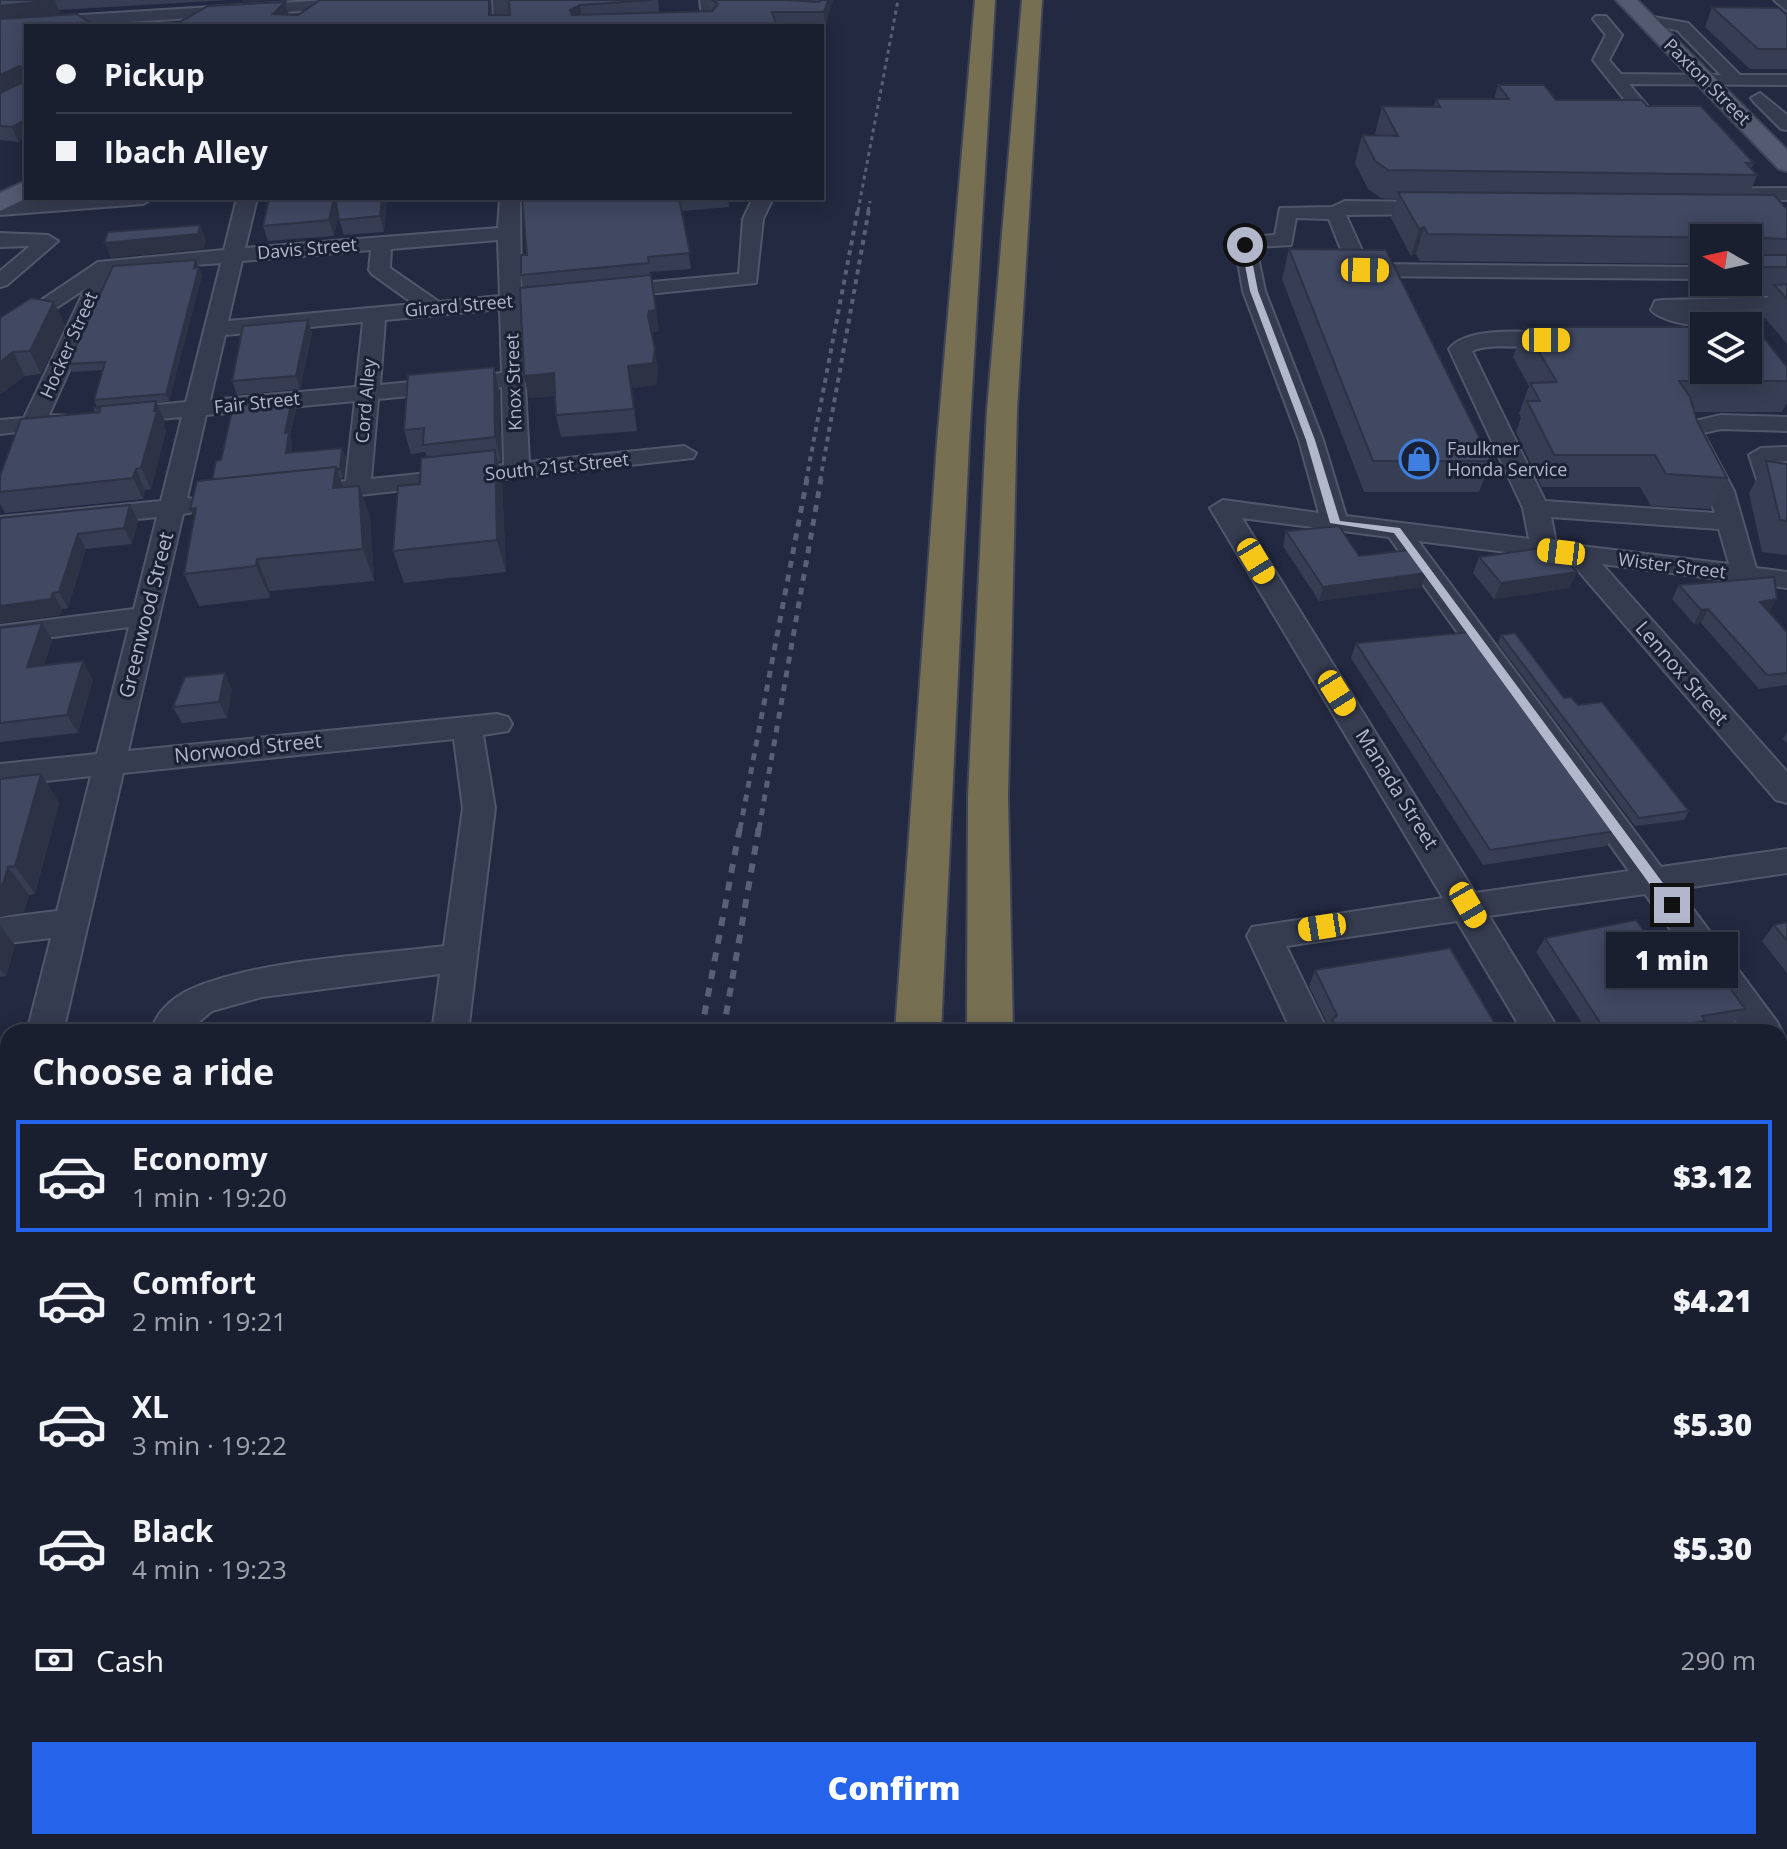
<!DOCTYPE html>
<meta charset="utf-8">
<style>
:root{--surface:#1a1f30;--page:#272c3c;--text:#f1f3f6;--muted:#9fa2ab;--line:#383d4c;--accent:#2563eb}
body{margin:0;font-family:"Open Sans",sans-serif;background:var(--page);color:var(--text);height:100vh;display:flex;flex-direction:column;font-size:30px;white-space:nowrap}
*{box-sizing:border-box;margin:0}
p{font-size:26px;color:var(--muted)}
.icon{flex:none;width:44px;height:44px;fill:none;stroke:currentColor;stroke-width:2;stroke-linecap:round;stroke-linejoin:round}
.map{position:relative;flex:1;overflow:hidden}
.side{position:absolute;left:0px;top:1024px;width:1788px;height:826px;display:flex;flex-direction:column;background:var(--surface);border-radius:24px 24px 0 0;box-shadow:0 4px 20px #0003,0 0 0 2px var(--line)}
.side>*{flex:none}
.hud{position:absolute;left:24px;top:24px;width:800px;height:176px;border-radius:0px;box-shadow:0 4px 20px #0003,0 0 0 2px var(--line);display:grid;align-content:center;height:176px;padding:0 32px;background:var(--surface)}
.needle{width:52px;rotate:279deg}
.controls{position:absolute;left:1690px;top:224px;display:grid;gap:16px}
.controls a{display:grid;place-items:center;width:72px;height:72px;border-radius:0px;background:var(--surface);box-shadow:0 4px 20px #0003,0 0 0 2px var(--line);font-size:40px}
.end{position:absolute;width:36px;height:36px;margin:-18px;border:10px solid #b2b7cb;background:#111;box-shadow:0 0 0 4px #111}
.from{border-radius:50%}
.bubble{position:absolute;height:56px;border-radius:0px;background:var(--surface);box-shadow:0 4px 20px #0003,0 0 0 2px var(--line);font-size:26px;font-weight:800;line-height:56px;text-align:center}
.car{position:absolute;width:24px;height:48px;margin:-24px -12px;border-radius:10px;box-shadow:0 0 6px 2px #0007;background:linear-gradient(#f5c518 24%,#345 0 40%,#f5c518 0 76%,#345 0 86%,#f5c518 0)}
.hud b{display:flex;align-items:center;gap:28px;height:76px;font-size:30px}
.hud b+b{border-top:2px solid var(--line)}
.hud i{width:20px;height:20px;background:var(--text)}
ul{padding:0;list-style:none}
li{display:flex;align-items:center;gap:24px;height:112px;margin:0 16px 12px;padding:0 16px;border:4px solid transparent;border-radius:0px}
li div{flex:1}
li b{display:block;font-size:30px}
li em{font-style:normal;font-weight:800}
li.selected{border-color:var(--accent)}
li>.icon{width:72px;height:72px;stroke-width:1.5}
h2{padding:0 32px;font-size:36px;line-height:96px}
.pay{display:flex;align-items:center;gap:20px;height:88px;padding:0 32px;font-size:30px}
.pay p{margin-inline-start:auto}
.action{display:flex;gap:16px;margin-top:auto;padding:16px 32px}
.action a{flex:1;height:92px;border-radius:0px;background:var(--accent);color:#fff;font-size:32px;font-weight:800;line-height:92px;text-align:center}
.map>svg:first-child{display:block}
</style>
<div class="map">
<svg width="1787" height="1849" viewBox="0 0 1787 1849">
<rect width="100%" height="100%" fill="#222940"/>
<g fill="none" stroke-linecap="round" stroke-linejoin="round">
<defs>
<g id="minor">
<path d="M327,0H407L399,5L0,30V20Z"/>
<path d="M493,0H509L510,26H494Z"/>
<path d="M700,0H716L719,26H703Z"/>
<path d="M1774,0H1787V11Z"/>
<path d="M1596,16H1606L1622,35L1609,60L1621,74L1721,75L1677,30L1642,24L1639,21L1647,16L1688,23L1740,75H1787V85L1629,84L1655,115L1646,120L1615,118V110L1632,109L1593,60L1606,35L1593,19Z"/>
<path d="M1760,93L1787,115V130L1781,129L1754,102L1751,98Z"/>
<path d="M1787,188V200L1703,201L1693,195L1703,189Z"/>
<path d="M68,198H153L143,204L0,215V203Z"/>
<path d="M237,198H257L245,248L498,228L500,198H520L521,294L739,274L743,219L753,198H773L763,219L756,283L521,307L529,462L684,446L696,453L693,458L315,500L306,497L302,492L306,487L346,481L355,401L206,415L187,498L204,500L208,505L204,510L183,514L128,751L497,714L508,717L512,724L508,731L483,735L495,808L468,1032H432L440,974L262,997L212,1011L187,1032H151C155,1013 173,997 191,989C261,959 367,956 444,946L463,808L454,739L123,773L63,1032H27L51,938L0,944V918L57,911L91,776L0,786V764L97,754L129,627L0,644V626L134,609L157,517L0,533V517L161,501L182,417L116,423L104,416L116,409L186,402L221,263L114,271L49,415L71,416L75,421L71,426L0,434V420L24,418L85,289L0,345V328L98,262L224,250ZM498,240L500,296L439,302L390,268L391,249ZM371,250L369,270L372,274L414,304L228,321L242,261ZM500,309L502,373L380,385L385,320ZM363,322L356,387L210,400L225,335ZM502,387L504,465L371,479L378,399Z"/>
<path d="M1345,201L1439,202L1449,208L1439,214L1346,215L1368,264L1704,267V279L1365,276L1348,267L1329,219L1296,218L1291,245L1256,247L1265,291L1323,440L1346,516L1529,539L1523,508L1449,349C1468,324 1537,333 1566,333L1577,340C1564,356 1497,339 1472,351L1545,501L1715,513C1706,484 1683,459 1678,429L1682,424L1721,415L1787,417V431L1721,429L1703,433L1734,491L1756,568L1787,572V588L1602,564L1787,772V803L1776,800L1569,560L1418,541L1661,867L1787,849V873L1678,889L1777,1022L1782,1032L1780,1036V1032H1744L1645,894L1489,916L1560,1032H1523L1457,921L1286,946L1328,1032H1292L1247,936L1252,927L1443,898L1210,508L1223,500L1319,513L1299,440L1243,291L1235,245L1245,237L1275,235L1280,208L1332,207ZM1551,517L1719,529L1729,564L1556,543ZM1242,518L1389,537L1629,871L1475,893Z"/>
<path d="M0,233L48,235L58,241L7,285L0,287V271L30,246L0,247Z"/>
<path d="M1787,297V309L1731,310L1737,318C1724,333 1664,325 1651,310L1655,301L1663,300Z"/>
<path d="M1787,447V461L1775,462L1778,474L1787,478V496L1758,483L1749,455L1761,448Z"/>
<path d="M1780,1038L1787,1040V1078L1780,1076Z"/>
<path d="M8,1133V1167L0,1168V1134Z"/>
<path d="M8,1169V1234L0,1237V1171Z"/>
<path d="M1780,1418L1787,1421V1473L1780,1470Z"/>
<path d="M1787,1721V1771L1780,1772V1722Z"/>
</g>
<g id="major">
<path d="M1616,0H1637L1787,150V171L1779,169Z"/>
<path d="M26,181L27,198L0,211V193Z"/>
</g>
<g id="highway">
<path d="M975,0H995L969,443L941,1032H895L937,443Z"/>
<path d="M1022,0H1042L1017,410L1008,796L1013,1032H967L968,796L987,410Z"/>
<path d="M884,1842H952L953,1849H885Z"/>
<rect x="984" y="1842" width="68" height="7"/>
</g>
</defs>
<use href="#minor" stroke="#51576b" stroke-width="4"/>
<use href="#major" stroke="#3f4559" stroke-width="4"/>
<use href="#highway" stroke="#3e4458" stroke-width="4"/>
<use href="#minor" fill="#363c50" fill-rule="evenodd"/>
<use href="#major" fill="#545a70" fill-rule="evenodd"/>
<use href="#highway" fill="#766f52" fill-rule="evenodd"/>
<g stroke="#585f77" stroke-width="3" stroke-dasharray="4 4" stroke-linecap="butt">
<path d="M858,211L898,0"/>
<path d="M868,211L870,201"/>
</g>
<g stroke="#585f77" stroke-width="4" stroke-dasharray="5 5" stroke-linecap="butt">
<path d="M806,481L858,209"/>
<path d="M820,481L869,209"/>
</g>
<g stroke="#585f77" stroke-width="5" stroke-dasharray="7 7" stroke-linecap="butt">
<path d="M740,829L807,479"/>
<path d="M759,829L821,479"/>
</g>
<g stroke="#585f77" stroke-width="6" stroke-dasharray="9 9" stroke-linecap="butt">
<path d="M701,1032L740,827"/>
<path d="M723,1032L759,827"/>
</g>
<g stroke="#585f77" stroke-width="8" stroke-dasharray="11 11" stroke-linecap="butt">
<path d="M472,1849L474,1842"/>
<path d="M539,1849L540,1842"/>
<path d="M572,1849L573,1842"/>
</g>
</g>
<g fill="#373e54">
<path d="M0,0H228L59,10L60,13L14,18L77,14L19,142L0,140V93L21,83V82L0,93Z"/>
<path d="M320,0H491V15H510L509,0H658L659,12L710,11L709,0H786L808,1L794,0H833L825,26H173L289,15H298Z"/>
<path d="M1712,7L1787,15V69H1750L1705,27Z"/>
<path d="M1498,85L1556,100L1647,106L1754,163L1751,169L1757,175L1749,195L1787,209V344L1760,312L1769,295H1745L1734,282H1748V238H1704V264L1420,261L1416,254L1411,256L1391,218L1397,199L1381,198L1368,189L1355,163L1362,135H1376L1375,134L1382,106L1434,107L1436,99H1494Z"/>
<path d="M387,198L384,232L344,235L338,216L334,236L268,241L263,226Z"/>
<path d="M522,198H728L729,207L682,211L691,269L650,272L659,331L652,332L658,371L656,385L632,388L637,431L561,437L556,415L555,396L529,398L524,376L523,288L521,275L527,255Z"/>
<path d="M1289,249L1491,461L1479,492H1364L1282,279Z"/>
<path d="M196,260L202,275L169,401L156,403L165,422L164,427L166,431L151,489L145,490L143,499L5,513L0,504V476L95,413L93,407H97L94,400L103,370L72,372L68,364Z"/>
<path d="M0,318L65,325L41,374L25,376L0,394Z"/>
<path d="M308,320L312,333L300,389L237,395L232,381Z"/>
<path d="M1524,327L1787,367V403L1782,412H1694L1697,421L1727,478L1710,509L1651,506L1640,487H1542L1516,432L1521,418L1519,413L1529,386L1513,357Z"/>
<path d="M494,367L499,390L501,461L498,462L502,482L506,572L404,583L393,551L420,484L427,457L425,452L411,454L404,430Z"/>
<path d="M292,400L296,410L290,436L292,442L291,453L342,448L346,458L343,478L340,479L343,487L359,486L370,517L374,581L270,591V598L199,606L184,574L212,480L221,460Z"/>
<path d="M1766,461L1787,464V555L1762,552L1749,493Z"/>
<path d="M130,505L138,521L132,544L86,549L68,608L62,609L60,615L0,623V518Z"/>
<path d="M1286,531L1359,556L1422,587L1319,601L1283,546Z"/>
<path d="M1479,557L1570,588L1494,599L1473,573Z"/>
<path d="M1679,585L1777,599L1769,612L1787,632V685L1759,689L1701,623L1694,624L1672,599Z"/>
<path d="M42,623L52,640L44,665L93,679L78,733L0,742V628Z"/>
<path d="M1501,635L1564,698L1578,705L1689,811L1684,820L1635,826L1498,643Z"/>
<path d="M1356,643L1616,831L1607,846L1483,865L1351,658Z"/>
<path d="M232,689L227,718L182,723L173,707Z"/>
<path d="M1787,732V743L1783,739Z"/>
<path d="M41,774L59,803L35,894L29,895L24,912L0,917V779Z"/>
<path d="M1787,922V973L1762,941L1774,925Z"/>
<path d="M0,926L15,945L6,976L0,977Z"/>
<path d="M1545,938L1664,959L1745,1009L1734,1023L1699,1029L1697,1032H1588L1536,952Z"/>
<path d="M1315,970L1500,1032H1327L1329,1027L1309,986Z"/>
<path d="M1780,1094L1787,1103V1345L1780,1333Z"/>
</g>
<g fill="#2d3245">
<path d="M55,0L60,13L0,20V6Z"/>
<path d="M243,0H273L243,2Z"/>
<path d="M489,0H491L492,26L489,15Z"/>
<path d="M828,0H833L825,26L824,12Z"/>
<path d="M285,2L289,15L273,14Z"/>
<path d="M580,5L582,18L572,23L570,10Z"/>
<path d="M19,66L25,80L0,93V75Z"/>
<path d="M26,119V137L19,142L12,127Z"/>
<path d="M334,198L339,212L334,236L329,220Z"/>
<path d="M382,198H387L384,232L380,216Z"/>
<path d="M200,225L206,240L204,249L111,258L104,243Z"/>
<path d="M1424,227L1416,254L1411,256L1419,229Z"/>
<path d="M196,260L202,275L169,401L166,394Z"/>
<path d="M54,302L65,325L41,374L30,351Z"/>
<path d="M656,310L659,331L652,332L648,316L649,311Z"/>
<path d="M308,320L312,333L300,389L296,376Z"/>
<path d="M655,349L658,371L656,385L632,388L637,431L628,366Z"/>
<path d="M13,352L25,376L0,394V362Z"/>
<path d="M494,367L499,390L501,461L495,437Z"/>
<path d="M554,373L558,395L529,398L524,376Z"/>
<path d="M292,400L296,410L290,436L292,442L290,463L286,453L285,433Z"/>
<path d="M156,401L165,422L164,427L166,431L151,489L141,468Z"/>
<path d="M342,448L346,458L343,478L340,469Z"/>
<path d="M495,450L502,482L506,572L497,540Z"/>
<path d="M336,467L347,498L333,488Z"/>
<path d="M136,469L145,490L143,499L133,478Z"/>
<path d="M359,486L370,517L374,581L363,549Z"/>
<path d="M130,505L138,521L132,544L124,528Z"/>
<path d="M196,508L204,541L190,509Z"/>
<path d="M78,534L86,549L68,608L59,592Z"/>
<path d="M257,559L270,591V598L256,566Z"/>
<path d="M1577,572L1570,588L1494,599L1501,583Z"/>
<path d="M1426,573L1422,587L1319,601L1323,587Z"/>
<path d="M53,593L62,609L60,615L0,623V606Z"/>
<path d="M1777,599L1769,612L1760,602Z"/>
<path d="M1708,609L1701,623L1694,624L1701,610Z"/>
<path d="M42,623L52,640L38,685L27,667Z"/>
<path d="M83,661L93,679L78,733L67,715Z"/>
<path d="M225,673L232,689L227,718L219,702Z"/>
<path d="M41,774L59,803L35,894L15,866Z"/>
<path d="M8,867L29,895L24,912L0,917V884Z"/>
<path d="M0,926L15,945L6,976L0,969Z"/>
</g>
<g fill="#404862" stroke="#2d3245" stroke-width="2">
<path d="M0,0H54L0,6Z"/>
<path d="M320,0H489V15H510L509,0H653L580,5L570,10L572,15L712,11L718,4L712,0H786L819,2L821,0H828L824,12H772L777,26H173L208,6L285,2L273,14L298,15Z"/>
<path d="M1712,7L1779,8L1787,15V49H1758Z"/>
<path d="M77,14L95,26H26V119L12,127L0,126V93L21,83L22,67L19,66L0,75V19Z"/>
<path d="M1498,85H1544L1556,100H1642L1647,106H1701L1754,163H1746L1757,175L1388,170L1375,161L1362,135L1398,136L1382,106L1440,107L1436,99H1509Z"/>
<path d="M1398,192L1774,195L1787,209V239L1761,238L1759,255H1787V267H1758L1748,256V238L1428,234L1424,227L1419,229Z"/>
<path d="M269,198H334L329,220L263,226Z"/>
<path d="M335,198H382L380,216L339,220Z"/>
<path d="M522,198H679L690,253L648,257L649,263L521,275V255H527Z"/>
<path d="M200,225L198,234L104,243L108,232Z"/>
<path d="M1289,249L1386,250L1491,461H1373Z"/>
<path d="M196,260L194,268L199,267L166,394L94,400L105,362L68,364L113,266Z"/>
<path d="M651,275L656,310L649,311L648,316L655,349L653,363L628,366L634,409L556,415L554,373L524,376L520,288Z"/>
<path d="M1787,284V299L1774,285Z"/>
<path d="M31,298L54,302L30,351L13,352L0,362V318Z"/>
<path d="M308,320L296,376L232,381L243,326Z"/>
<path d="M1524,327H1704V370H1748V327H1755L1787,367V381H1679L1690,397L1697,421L1727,478L1666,474L1655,455H1554L1527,401H1540L1530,383L1557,382Z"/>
<path d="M494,367L495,437L423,445L424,428L404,430L408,375Z"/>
<path d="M292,400L285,433L289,432L286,453L342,448L340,469H337L336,467L212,480L216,461L221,460L233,406Z"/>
<path d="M156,401L154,411H157L141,468L136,469L133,478L0,492V476L21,419L100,412V408L93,407Z"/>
<path d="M495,450L497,540L393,551L398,486L420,484L421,458Z"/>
<path d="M1766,461L1787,464V521L1780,520Z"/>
<path d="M336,467L333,488L359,486L363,549L257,559L256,566L184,574L196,508L190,509L197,481Z"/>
<path d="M130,505L124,528L78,534L59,592L53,593L51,599L0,606V518Z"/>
<path d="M1339,526L1359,556L1409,550L1426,573L1323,587L1286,531Z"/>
<path d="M1555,546L1577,572L1501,583L1479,557Z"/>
<path d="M1774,577L1777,599L1760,602L1787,632V673L1767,675L1708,609L1701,610L1679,585Z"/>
<path d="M42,623L27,667L83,661L67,715L0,723V628Z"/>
<path d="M1470,632L1616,831L1490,850L1356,643Z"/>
<path d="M1515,633L1564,698L1571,697L1578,705L1602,702L1689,811L1639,818L1501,635Z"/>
<path d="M225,673L219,702L173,707L185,677Z"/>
<path d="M41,774L15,866L8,867L3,884H0V779Z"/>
<path d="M1636,920L1664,959L1703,951L1745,1009L1702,1016L1705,1021L1640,1032H1606L1545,938Z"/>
<path d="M1787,922V941L1774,925Z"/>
<path d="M1450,948L1500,1032H1339L1332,1020L1337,1015L1315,970Z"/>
<path d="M1780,1094L1787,1103V1310L1780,1299Z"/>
<path d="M1780,1515L1787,1527V1708L1780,1710Z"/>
</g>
<path fill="#b2b7cb" d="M1245,243L1249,245L1258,291L1315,440L1340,521L1400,528L1677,902V908H1667L1394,533L1330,523L1306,440L1250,291L1241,245Z"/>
<defs>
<symbol id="shop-ring" viewBox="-11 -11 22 22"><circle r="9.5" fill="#1b2135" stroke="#3f7fe0" stroke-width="1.5"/><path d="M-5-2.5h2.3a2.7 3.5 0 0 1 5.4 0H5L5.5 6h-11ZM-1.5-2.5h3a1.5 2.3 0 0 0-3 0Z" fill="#3f7fe0"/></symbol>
</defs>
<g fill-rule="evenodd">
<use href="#shop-ring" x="1397" y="437" width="44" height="44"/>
</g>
<g text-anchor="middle" stroke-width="6" stroke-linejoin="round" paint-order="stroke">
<g font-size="18" fill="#b2b7cb" stroke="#1b2135">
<text transform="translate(1707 82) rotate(45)" y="6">Paxton Street</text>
<text transform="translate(307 249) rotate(-5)" y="6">Davis Street</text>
<text transform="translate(459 306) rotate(-5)" y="6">Girard Street</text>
<text transform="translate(69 345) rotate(-66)" y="6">Hocker Street</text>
<text transform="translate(514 382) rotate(-92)" y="6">Knox Street</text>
<text transform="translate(366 401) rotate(-85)" y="6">Cord Alley</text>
<text transform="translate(257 403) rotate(-6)" y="6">Fair Street</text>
<text transform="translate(557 467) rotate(-6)" y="6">South 21st Street</text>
<text transform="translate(1672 566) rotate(7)" y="6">Wister Street</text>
</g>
<g font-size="18" fill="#b2b7cb" stroke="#1b2135" text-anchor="start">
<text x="1447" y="455">Faulkner<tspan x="1447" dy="21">Honda Service</tspan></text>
</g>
<g font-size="20" fill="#b2b7cb" stroke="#1b2135">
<text transform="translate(146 615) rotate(-76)" y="7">Greenwood Street</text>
<text transform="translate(1682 673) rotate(49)" y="7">Lennox Street</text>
<text transform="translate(248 748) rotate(-6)" y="7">Norwood Street</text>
<text transform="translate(1397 789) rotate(58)" y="7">Manada Street</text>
</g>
</g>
</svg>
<div class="controls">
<a><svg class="needle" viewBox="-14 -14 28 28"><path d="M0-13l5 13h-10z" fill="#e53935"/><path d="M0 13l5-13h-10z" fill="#9fa2ab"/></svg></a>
<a><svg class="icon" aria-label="layers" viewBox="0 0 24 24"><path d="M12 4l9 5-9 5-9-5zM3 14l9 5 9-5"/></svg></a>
</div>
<i class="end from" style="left:1245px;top:245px"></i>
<i class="end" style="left:1672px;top:905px"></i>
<div class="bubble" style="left:1606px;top:932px;width:132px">1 min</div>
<i class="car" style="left:1365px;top:270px;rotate:91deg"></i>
<i class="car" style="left:1546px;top:340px;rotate:90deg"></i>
<i class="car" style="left:1561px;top:552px;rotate:277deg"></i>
<i class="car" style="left:1256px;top:561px;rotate:149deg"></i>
<i class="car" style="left:1337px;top:693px;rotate:148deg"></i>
<i class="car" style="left:1468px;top:905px;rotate:150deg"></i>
<i class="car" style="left:1322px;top:927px;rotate:261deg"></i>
<div class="hud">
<b><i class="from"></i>Pickup</b>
<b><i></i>Ibach Alley</b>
</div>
<section class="side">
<h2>Choose a ride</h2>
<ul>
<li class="selected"><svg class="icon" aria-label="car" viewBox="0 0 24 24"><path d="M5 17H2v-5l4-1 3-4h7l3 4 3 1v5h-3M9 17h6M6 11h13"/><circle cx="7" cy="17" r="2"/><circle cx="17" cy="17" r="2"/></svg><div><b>Economy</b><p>1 min · 19:20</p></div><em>$3.12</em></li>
<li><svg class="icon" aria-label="car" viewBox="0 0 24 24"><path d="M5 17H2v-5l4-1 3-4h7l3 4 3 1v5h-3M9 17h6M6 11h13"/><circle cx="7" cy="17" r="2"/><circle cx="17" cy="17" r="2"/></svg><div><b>Comfort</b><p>2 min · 19:21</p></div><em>$4.21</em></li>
<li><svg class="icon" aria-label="car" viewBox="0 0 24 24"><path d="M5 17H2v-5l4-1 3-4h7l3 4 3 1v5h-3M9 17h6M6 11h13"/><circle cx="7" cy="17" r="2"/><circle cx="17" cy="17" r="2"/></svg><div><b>XL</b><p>3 min · 19:22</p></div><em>$5.30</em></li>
<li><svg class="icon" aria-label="car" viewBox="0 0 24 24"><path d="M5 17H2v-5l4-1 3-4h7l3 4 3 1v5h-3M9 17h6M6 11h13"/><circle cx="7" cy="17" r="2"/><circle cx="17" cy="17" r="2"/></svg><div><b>Black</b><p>4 min · 19:23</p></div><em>$5.30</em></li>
</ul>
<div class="pay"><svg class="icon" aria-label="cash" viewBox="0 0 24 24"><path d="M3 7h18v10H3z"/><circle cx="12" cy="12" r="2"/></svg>Cash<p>290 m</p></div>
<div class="action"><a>Confirm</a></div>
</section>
</div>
